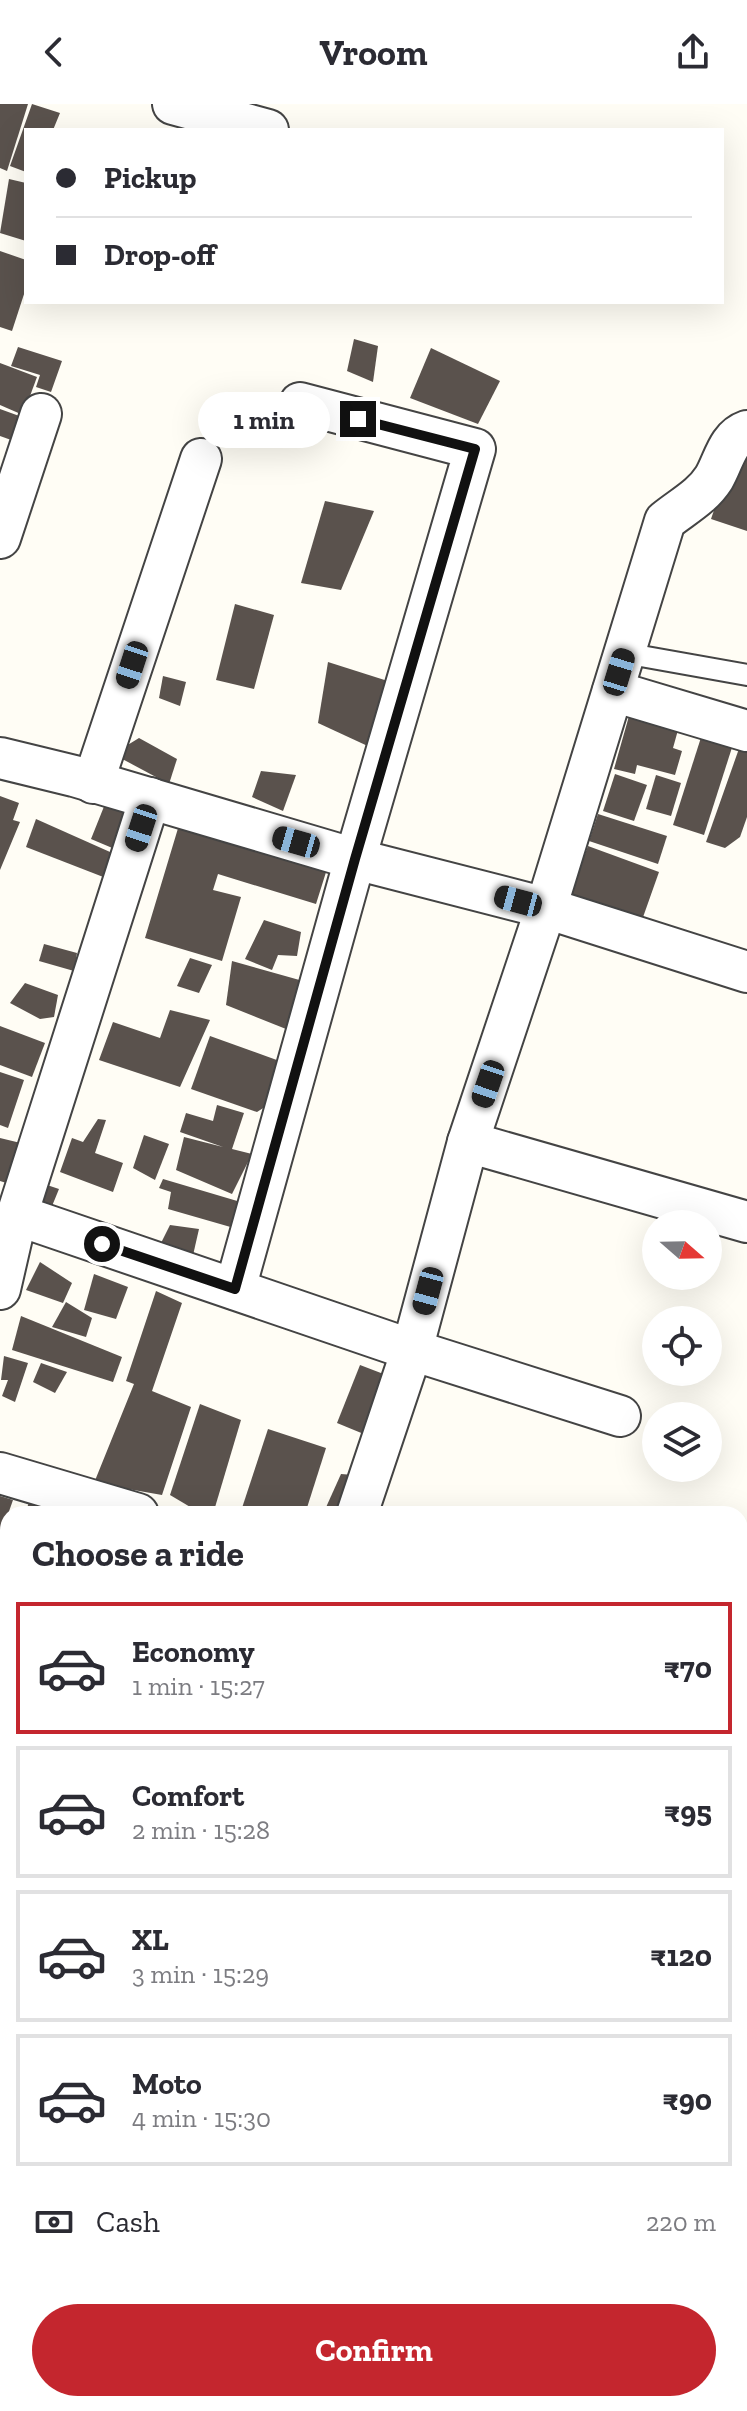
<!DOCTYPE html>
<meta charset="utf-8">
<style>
:root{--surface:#fff;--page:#f7f7f7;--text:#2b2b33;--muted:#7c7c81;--line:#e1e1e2;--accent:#c4262e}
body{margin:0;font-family:"Zilla Slab",serif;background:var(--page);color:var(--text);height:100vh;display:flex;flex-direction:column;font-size:30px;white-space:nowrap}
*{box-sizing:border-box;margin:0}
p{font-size:26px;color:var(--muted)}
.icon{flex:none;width:44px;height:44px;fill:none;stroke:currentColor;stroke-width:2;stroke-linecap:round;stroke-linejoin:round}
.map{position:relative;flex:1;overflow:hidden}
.side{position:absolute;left:0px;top:1402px;width:748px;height:906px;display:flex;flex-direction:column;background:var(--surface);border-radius:24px 24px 0 0;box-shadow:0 8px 32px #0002}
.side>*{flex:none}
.guide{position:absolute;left:24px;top:24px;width:700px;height:176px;border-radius:0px;box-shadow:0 8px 32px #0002;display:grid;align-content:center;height:176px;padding:0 32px;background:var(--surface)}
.needle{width:52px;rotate:110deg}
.buttons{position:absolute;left:642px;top:1106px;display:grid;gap:16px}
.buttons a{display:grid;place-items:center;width:80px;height:80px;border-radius:50%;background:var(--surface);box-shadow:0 8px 32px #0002;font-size:40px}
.end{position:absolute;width:36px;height:36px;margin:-18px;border:10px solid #111;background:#fff;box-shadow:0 0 0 4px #fff}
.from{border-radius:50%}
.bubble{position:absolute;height:56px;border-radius:28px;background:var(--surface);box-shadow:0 8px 32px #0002;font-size:26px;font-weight:700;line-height:56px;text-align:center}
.car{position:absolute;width:24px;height:48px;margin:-24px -12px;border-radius:10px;box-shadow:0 0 6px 2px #0007;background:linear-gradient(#222 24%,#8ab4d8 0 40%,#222 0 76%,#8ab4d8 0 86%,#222 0)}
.guide b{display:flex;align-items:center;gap:28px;height:76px;font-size:30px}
.guide b+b{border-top:2px solid var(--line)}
.guide i{width:20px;height:20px;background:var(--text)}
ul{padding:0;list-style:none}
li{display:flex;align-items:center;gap:24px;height:132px;margin:0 16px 12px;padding:0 16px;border:4px solid var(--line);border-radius:0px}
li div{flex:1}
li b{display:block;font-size:30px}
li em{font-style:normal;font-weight:700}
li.selected{border-color:var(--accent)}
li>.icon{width:72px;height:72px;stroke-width:1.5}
h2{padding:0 32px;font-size:36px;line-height:96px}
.pay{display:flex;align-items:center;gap:20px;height:88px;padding:0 32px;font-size:30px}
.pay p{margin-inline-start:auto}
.primary-button{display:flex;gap:16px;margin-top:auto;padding:16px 32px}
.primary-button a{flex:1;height:92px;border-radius:48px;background:var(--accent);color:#fff;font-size:32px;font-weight:700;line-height:92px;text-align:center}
header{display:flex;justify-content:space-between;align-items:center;height:104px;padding:0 32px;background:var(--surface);font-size:36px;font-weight:700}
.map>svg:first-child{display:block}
</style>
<header><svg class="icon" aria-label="back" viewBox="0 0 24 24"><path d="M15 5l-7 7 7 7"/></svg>Vroom<svg class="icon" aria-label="share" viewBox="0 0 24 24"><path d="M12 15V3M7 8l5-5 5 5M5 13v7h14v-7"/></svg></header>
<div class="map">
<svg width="747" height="2307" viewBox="0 0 747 2307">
<rect width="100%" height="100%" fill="#fffdf5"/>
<g fill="#5a524d">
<path d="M0,0H28L7,67L0,64Z"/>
<path d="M32,0L60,9L53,26H26V68L10,62Z"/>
<path d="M9,75L26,79V137L0,129Z"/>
<path d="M0,147L26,156V184L12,227L0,223Z"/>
<path d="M354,235L378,242L373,278L347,267Z"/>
<path d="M18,243L62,257L51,288L36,283L40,271L11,262Z"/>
<path d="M431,244L500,277L478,320L410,294Z"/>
<path d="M0,259L37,273L23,311L0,301Z"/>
<path d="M0,305L22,313L14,337L0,332Z"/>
<path d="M735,345L747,348V427L711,415Z"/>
<path d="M325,397L374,407L341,486L301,479Z"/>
<path d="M235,500L274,511L254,585L216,576Z"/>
<path d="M328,558L394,579L372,644L318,619Z"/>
<path d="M163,572L186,578L180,602L159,594Z"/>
<path d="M629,612L678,626L673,644L682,647L675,671L637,661L635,670L614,665Z"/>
<path d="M705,621L736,631L704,731L673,721Z"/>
<path d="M139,634L177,655L169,680L113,650Z"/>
<path d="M741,639L747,641V713L740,733L725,744L706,738Z"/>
<path d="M261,667L296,671L283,707L252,693Z"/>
<path d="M615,670L647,681L634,717L603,707Z"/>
<path d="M656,671L681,679L671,712L646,705Z"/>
<path d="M0,692L19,699L13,716L20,718L0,766Z"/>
<path d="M105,700L133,703L117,746L91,735Z"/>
<path d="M598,710L667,732L658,760L589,737Z"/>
<path d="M36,715L119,752L111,776L26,743Z"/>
<path d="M179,721L327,765L316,800L218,770L213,786L241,793L222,857L145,834Z"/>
<path d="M588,742L659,768L642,816L570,790Z"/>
<path d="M264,816L301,828L297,852L278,851L272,866L245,855Z"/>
<path d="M44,840L77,849L74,867L39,857Z"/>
<path d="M190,854L212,861L199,889L177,882Z"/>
<path d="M232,857L303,877L286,925L226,901Z"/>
<path d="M25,879L58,891L54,913L40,915L10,899Z"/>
<path d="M170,906L210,916L180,983L99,956L113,918L160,934Z"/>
<path d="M0,922L45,939L32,973L0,961Z"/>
<path d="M210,932L285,959L271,999L257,1008L191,985Z"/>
<path d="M0,968L24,976L8,1024L0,1021Z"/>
<path d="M217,1001L244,1009L232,1045L252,1050L232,1090L176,1066L184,1033L223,1043L180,1028L186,1009L213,1017Z"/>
<path d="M98,1015L106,1016L95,1049L123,1059L113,1088L60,1068L72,1034L83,1038Z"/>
<path d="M144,1031L169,1040L155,1076L133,1064Z"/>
<path d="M0,1034L33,1042L16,1082L0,1077Z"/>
<path d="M163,1075L244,1099L234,1124L168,1105L171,1088L159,1084Z"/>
<path d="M47,1081L59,1085L50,1107L41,1104Z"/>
<path d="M170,1121L199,1125L191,1160L154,1153Z"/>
<path d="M40,1158L72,1179L63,1199L26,1186Z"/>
<path d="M94,1170L128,1183L116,1215L84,1206Z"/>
<path d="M156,1187L182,1199L152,1287L191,1303L162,1391L94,1379L134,1280L126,1277Z"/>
<path d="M66,1198L92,1214L86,1233L52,1223Z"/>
<path d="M21,1212L122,1253L113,1278L12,1246Z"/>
<path d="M4,1252L28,1259L15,1298L2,1292L8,1276H1Z"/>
<path d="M41,1259L67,1268L55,1289L33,1278Z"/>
<path d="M360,1261L394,1274L371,1333L337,1319Z"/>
<path d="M200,1300L241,1316L213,1410H202L170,1391Z"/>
<path d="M268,1325L326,1344L305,1410H250L241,1407Z"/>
<path d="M341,1370L366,1372L349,1410H323Z"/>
<path d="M0,1392L13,1396L0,1433Z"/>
<path d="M29,1398L66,1409L65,1410H25Z"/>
<path d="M8,1462V1503L0,1500V1484Z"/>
<path d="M0,1513L8,1515V1560L0,1557Z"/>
<path d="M0,1585L8,1587V1623L0,1645Z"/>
<path d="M7,1721H8V1811L0,1809V1740Z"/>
<path d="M0,1844L8,1847V1949L0,1947Z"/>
<path d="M8,2066V2108L0,2105V2089Z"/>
<path d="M0,2145L8,2147V2227L0,2225Z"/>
</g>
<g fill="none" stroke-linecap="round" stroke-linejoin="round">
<defs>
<path id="service" d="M624,549L747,571"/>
<g id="minor">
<path d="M173,0L268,26"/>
<path d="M0,434L41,310"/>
<path d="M613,587L747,627"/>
<path d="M0,654L74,672L355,755L546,804L747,868"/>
<path d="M93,679L201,355"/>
<path d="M468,1038L747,1118"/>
<path d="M17,1111L412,1246L620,1312"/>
<path d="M0,1185L17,1111L150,694"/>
<path d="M235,1185L355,755L475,345L300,299"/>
<path d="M0,1369L138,1410"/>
<path d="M357,1410L412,1246L468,1038L546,804L665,417C682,403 702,393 714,374C724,357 727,334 747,327"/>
<path d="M740,1591L747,1593"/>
<path d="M0,1826L8,1828"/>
<path d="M0,2050L8,2022"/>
<path d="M51,2300L72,2307"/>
<path d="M19,2307L22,2300"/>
<path d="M101,2307L104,2300"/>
<path d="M256,2307L258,2300"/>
</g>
</defs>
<use href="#service" stroke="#444" stroke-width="24"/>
<use href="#minor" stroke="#444" stroke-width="44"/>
<use href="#service" stroke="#fff" stroke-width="20"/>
<use href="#minor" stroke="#fff" stroke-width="40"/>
</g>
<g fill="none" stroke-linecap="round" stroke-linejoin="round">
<path stroke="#111" stroke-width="10" d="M102,1140L235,1185L355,755L475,345L358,315"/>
</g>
</svg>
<div class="buttons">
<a><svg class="needle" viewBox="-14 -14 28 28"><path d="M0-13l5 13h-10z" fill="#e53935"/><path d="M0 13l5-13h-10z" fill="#7c7c81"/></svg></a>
<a><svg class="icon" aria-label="locate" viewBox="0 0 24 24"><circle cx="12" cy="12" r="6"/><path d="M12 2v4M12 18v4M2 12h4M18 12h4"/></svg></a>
<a><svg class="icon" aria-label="layers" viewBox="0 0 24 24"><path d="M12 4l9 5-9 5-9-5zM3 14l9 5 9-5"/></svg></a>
</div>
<i class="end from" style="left:102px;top:1140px"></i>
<i class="end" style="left:358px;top:315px"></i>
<div class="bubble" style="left:198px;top:288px;width:132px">1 min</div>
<i class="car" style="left:132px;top:561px;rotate:198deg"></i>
<i class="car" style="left:619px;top:568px;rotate:17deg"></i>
<i class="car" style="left:141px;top:724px;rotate:198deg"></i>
<i class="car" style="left:296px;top:738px;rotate:286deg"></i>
<i class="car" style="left:518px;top:797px;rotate:285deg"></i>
<i class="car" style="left:488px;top:980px;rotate:199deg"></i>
<i class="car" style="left:428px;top:1187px;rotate:195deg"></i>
<div class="guide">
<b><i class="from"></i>Pickup</b>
<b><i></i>Drop-off</b>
</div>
<section class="side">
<h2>Choose a ride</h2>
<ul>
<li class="selected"><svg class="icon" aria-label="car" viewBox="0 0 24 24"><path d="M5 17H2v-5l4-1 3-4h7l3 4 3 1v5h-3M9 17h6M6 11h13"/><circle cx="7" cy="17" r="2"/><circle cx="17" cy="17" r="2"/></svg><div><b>Economy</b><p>1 min · 15:27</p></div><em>₹70</em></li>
<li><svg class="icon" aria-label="car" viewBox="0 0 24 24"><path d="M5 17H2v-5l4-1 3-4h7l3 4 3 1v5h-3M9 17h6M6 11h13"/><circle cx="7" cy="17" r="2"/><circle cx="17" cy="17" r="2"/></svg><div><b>Comfort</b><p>2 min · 15:28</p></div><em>₹95</em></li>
<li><svg class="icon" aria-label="car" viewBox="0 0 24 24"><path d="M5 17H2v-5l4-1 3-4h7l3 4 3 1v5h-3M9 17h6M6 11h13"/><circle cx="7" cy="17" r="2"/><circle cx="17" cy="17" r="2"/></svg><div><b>XL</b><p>3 min · 15:29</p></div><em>₹120</em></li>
<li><svg class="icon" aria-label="car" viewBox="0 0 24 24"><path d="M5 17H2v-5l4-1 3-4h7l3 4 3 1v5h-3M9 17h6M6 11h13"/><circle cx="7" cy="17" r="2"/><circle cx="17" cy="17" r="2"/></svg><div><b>Moto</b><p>4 min · 15:30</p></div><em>₹90</em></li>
</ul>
<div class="pay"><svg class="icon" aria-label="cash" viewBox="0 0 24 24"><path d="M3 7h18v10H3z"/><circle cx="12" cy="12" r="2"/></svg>Cash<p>220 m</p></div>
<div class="primary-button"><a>Confirm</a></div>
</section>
</div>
